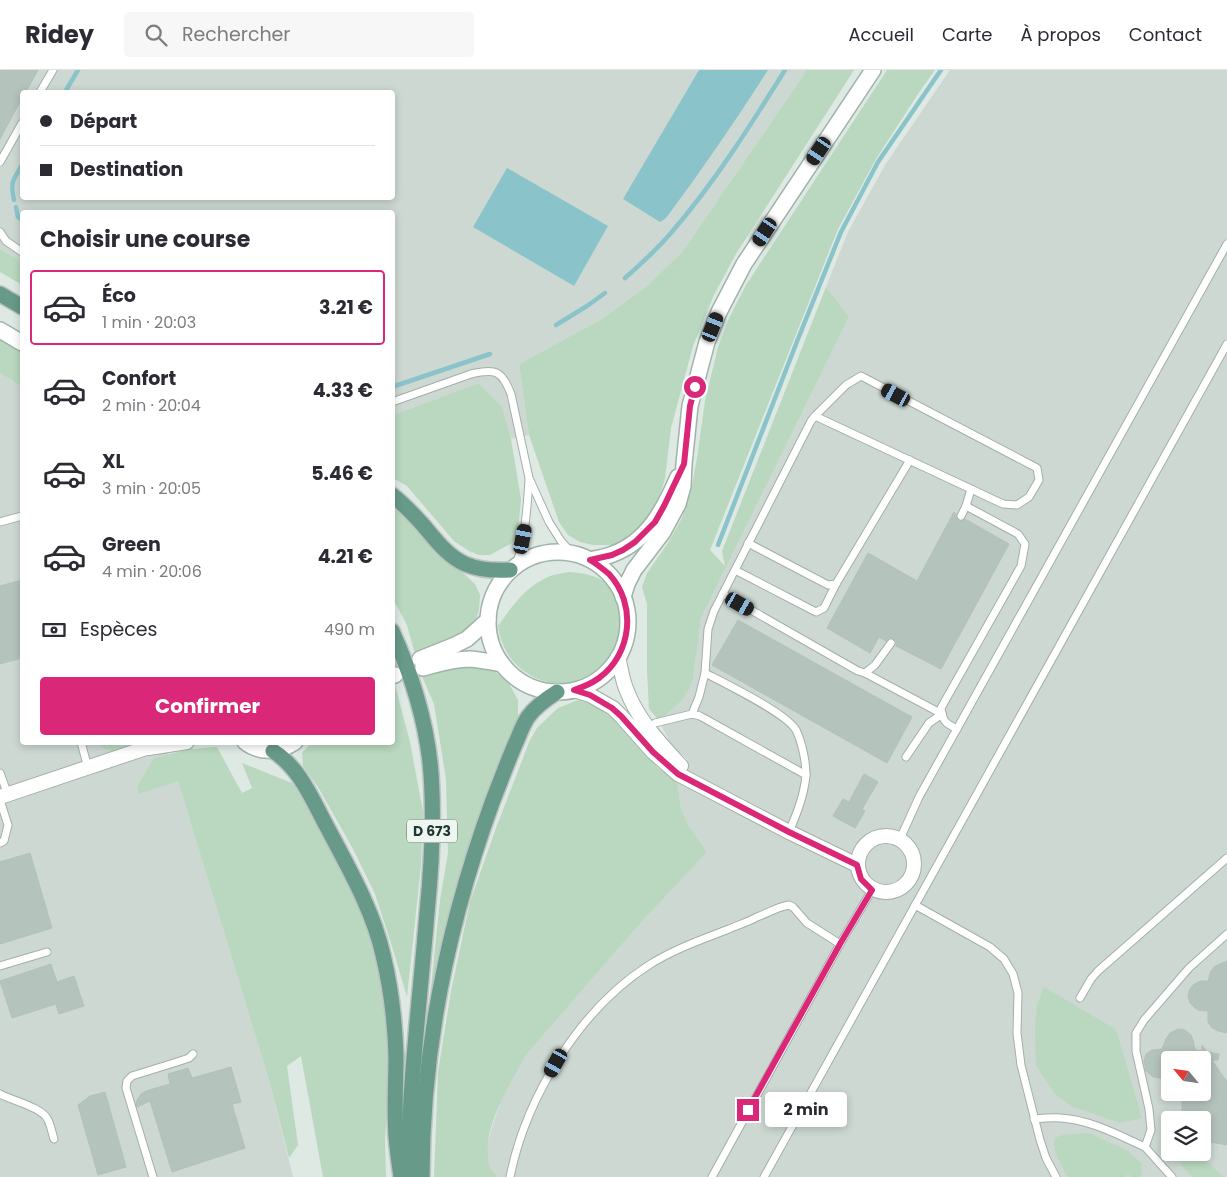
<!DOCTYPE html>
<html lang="fr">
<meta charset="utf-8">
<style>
:root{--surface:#fff;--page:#f7f7f7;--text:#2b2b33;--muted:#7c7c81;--line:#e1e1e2;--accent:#db2777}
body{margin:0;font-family:Poppins,sans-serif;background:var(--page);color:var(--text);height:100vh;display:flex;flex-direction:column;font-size:19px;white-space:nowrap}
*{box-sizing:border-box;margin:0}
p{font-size:16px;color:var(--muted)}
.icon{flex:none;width:28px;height:28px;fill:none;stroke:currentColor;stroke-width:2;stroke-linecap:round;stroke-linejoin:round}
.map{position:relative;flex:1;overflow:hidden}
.side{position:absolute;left:20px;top:140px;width:375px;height:535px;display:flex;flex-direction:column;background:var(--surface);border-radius:5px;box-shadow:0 2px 8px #0003}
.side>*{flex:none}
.guide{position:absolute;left:20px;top:20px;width:375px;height:110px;border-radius:5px;box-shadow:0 2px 8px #0003;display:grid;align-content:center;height:110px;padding:0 20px;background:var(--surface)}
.needle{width:32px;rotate:299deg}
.controls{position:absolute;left:1161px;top:981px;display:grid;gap:10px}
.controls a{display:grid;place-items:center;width:50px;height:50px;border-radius:5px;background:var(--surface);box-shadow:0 2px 8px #0003;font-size:25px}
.end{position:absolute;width:22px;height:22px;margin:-11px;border:6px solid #db2777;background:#fff;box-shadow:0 0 0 2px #fff}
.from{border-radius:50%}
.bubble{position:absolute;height:35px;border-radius:5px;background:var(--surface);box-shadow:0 2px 8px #0003;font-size:16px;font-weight:700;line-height:35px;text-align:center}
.car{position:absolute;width:15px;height:30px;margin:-15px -8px;border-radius:6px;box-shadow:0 0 4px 1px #0007;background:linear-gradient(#222 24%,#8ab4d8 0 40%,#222 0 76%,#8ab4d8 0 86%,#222 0)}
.guide b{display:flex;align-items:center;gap:18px;height:48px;font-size:19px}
.guide b+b{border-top:1px solid var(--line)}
.guide i{width:12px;height:12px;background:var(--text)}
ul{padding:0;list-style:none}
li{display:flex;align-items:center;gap:15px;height:75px;margin:0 10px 8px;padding:0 10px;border:2px solid transparent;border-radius:5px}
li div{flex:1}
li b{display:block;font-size:19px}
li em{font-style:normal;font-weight:700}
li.on{border-color:var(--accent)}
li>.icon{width:45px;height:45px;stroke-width:1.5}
h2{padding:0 20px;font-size:22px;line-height:60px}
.pay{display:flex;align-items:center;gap:12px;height:55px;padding:0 20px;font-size:19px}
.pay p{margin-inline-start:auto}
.action{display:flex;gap:10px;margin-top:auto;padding:10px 20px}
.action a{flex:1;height:58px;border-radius:5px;background:var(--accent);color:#fff;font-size:20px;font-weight:700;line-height:58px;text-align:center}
header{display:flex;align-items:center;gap:30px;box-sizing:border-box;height:70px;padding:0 25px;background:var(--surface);border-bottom:1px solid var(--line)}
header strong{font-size:24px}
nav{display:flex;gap:28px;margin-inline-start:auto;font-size:18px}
.search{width:350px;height:45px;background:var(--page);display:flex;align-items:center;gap:12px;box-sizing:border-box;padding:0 18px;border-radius:5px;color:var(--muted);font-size:19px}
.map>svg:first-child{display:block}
</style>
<header>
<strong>Ridey</strong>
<div class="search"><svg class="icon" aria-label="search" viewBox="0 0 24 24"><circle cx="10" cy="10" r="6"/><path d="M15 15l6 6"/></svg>Rechercher</div>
<nav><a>Accueil</a><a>Carte</a><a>À propos</a><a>Contact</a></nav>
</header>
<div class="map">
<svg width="1227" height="1107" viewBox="0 0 1227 1107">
<rect width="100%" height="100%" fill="#dee9e3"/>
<g fill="#cdd8d2" fill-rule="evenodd">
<path d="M0,0H807L683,181L646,217L602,249L519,294L529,365L511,369L502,336L479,313L393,345L392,142H22V192L0,179ZM22,22H392V128H22Z"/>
<path d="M950,0H1227V1107H498L488,1094L487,1076L492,1057L501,1030L514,1005L527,984L637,857L707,782L688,755L681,738L677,711L688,690L672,676L659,651L693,609L701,548L849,247L826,217L848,162L885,95ZM1170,990H1202V1022H1170ZM1170,1050H1202V1082H1170Z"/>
<path d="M0,303L22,317V672L164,673L178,711L269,1010L293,1107H0Z"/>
</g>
<g fill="#b9d8bf">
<path d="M807,0H854L736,184L714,225L693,276L671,358L665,409L660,425L649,445L634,463L613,475H593L580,472L568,465L559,452L529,365L519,294L602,249L646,217L683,181Z"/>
<path d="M887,0H935L918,24L876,89L838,159L710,480L725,496L722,481L826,217L849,247L701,548L693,609L688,620L681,631L659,651L649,639L647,601V534L642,517L647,503L668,473L682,448L691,421L697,388L705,331L718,277L729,248L746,215Z"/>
<path d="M0,179L22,192V215L0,202Z"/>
<path d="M0,266L22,279V317L0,303Z"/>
<path d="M479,313L502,336L511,369L521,429L518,462L512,473L490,485H479L469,481L454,471L407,416L393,408V345Z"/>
<path d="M392,433L429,472L475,514L480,525L479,539L475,554L462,565L415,584L407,555L393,529Z"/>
<path d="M569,502C582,503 596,505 606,513C612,518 615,525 617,533C634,584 577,633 530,605C511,594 501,577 498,556C512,536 526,516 550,506C556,504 563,503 569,502Z"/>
<path d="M485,595L507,610L518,630V649L479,750L448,849L428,946L440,830L448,783L446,709L434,634L421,604L449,598Z"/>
<path d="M392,611H394L410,672L423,742L421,795L407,927L391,873L375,824L353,779L318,717L303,696L302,683L311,673L392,672Z"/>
<path d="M578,630L595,635L619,653L658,698L677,711L681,738L688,755L707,782L637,857L527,984C512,1009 485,1054 488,1083C488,1087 488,1092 489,1095C491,1099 495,1103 498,1107H434L438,1002L451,921L470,832L496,758L530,670L537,658L558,638Z"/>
<path d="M97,673H138C120,680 114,687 97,673Z"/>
<path d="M217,677L242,723L252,718L242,693L292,713L303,726L352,815L368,855L381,895L391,970L385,1071L386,1107H323L301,986L287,996L298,1075L289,1088L269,1010L178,711L139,724L137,717L154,688L190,679Z"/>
<path d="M1044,917L1115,959L1117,963L1142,1048L1120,1053L1071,1036L1054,1023L1036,995L1035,957L1037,935Z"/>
<path d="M1089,1063L1127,1080L1141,1093L1142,1105L1140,1107H1131L1128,1104L1125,1107H1068C1064,1100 1047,1072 1057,1067C1065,1063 1081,1064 1089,1063Z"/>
<path d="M1171,1083H1199L1223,1107H1192Z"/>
</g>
<g fill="#8ac4ca">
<path d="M699,0H768C736,50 702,100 666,148L660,152L623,129Z"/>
<path d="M507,98L608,156L574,216L473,157Z"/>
</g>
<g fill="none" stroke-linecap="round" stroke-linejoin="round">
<g stroke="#8ac4ca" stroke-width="4.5">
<path d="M65,22L78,0"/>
<path d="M14,130C10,111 13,111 22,95"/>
<path d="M16,137L18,147L22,150"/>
<path d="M625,208C641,194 657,179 671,163C715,112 750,56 785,0"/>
<path d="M556,255L587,236L605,223"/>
<path d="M392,317L490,284"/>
<path d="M718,475L798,269L841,162L878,92L941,0"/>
</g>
</g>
<g fill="#b4c3bc" stroke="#b2c1ba">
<path d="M0,0H38L26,22H22V28L0,69Z"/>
<path d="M954,442L956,444V447L958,450L962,451L965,449L1009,474L941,599L896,576V570L892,568H888L886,571L879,567L870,583L827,558L868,483L917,511Z"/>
<path d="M22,510V588L0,594V516Z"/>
<path d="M738,550L912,647L887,693L712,595Z"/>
<path d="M864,704L878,712L862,739L865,741L855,758L833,746L843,729L849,732Z"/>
<path d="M30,783L52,858L0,874V792Z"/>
<path d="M1227,891V963L1218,961L1212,958L1208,952V941L1198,940L1194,937L1190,933L1188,927L1189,921L1193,915L1200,911H1208L1211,901L1215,896Z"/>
<path d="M51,894L57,912L74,906L84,936L59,944L56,934L12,948L0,911Z"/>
<path d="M1178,959L1185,960L1191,965L1193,970L1195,980L1202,981V975L1207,982L1219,984L1218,990H1212L1227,1012V1075L1211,1072L1206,1069L1202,1065V1050H1191L1186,1046L1182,1040V1022H1202V990H1170V1010L1153,1007L1146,1001L1144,991L1146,984L1152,980L1162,979L1166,969L1170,963Z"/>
<path d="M231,997L241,1032L232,1034L245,1078L172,1102L150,1031L137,1037L136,1032L141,1024L146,1021L170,1014L168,1004L188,998L192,1008Z"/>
<path d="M105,1022L126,1097L98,1105L78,1035L90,1026Z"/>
</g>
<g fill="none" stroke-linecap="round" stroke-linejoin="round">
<path stroke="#b8c5bf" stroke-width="15" stroke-dasharray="15 8" stroke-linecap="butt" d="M393,596L416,590"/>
<defs>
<g id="service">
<path d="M40,22L53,0"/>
<path d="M0,92L22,53"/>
<path d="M0,162L6,171L22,182"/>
<path d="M392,332L471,304C496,298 502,301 511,324L529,408L549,452L561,471L572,483"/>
<path d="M961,446L966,436L971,419"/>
<path d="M0,452L22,446"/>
<path d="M748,473L828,515L836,514L910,390"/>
<path d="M516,496C525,468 527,440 529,410"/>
<path d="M735,500L816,542L824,538L836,514"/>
<path d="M723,524L858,601L865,603L875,595L891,573"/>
<path d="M705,603L708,559L714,541L811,351L815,346L846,315L861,306L1037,398L1039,410L1029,427L1017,435L1003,434L815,346"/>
<path d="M865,603L942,644"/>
<path d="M692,644L699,627L705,603C726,614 786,643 796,660C802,672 806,692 806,705"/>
<path d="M648,658L655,653L692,644L700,646L806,705C804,726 797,743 789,762"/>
<path d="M957,659C945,653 943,652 941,638L1021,496L1025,474L1018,464L966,436"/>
<path d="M81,672L88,698"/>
<path d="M906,687L929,653L942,644"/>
<path d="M0,703L8,725"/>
<path d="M0,730L8,755L4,771L0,773"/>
<path d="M900,769L919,727L1227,174"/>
<path d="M915,835L990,877L1004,889L1013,904L1018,923L1017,963L1021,995L1040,1070L1046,1088L1056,1107"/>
<path d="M0,896L47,882"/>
<path d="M1080,928L1091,909L1098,901L1227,788"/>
<path d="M0,1024C13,1031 42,1037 48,1050C51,1056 52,1063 54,1069"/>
<path d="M1034,1049C1043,1048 1053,1047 1061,1048C1091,1050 1118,1065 1145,1077"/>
<path d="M153,1107L126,1018L127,1011L132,1006L177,992L189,988L193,984"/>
<path d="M510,1107C526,1027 580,939 649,895C674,879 701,870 729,859C738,855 748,852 757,847C768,843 777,837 789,835L793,837L807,853L840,874"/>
<path d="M712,1107L840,874L872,820"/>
<path d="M764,1107L1227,274"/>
<path d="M1172,1107L1145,1077L1151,1060L1149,1039L1136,981V963L1144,950L1189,898L1227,864"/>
</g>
<g id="minor">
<path d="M618,587C621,598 622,610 627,621C638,650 660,673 681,696"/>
<path d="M574,620L590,625L613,638L621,646L653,682L678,704L789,762L857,795"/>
<path d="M149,678L187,672"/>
<path d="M0,727L146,678L158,672"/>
<circle cx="886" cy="794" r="28"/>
</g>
<g id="secondary">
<path d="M0,260L22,273"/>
<circle cx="558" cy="552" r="70"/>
<path d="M591,490C598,488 606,487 613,484C648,471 664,439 678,407"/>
<path d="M623,527L627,514L634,500L663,462L678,434L683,416L684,394L690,336L707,272L719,242L744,194L873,0"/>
<path d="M420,589L455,575L467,569L488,550"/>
<path d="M423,598C438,594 454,589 470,589C481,590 491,592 502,594"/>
<path d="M392,606L395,605"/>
<path d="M245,672C260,684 280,682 295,672"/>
</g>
<g id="primary">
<path d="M0,224L22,237"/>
<path d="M392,425C404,434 413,444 423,455C435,469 447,486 465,494C479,500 495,501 510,500"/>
<path d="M392,561C410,601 425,648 430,692C435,742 432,792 427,843C422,904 415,966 411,1028C410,1054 408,1081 409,1107"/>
<path d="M273,681C300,698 312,729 327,757C348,797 373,840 383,885C391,918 395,952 396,986C396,1012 394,1039 396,1066C397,1079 399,1093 401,1107"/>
<path d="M422,1107C422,976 448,853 493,730C501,710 508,690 517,670C520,663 523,654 528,647C535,637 546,629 557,622"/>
</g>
</defs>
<use href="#service" stroke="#a2b0a9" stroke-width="9"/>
<use href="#minor" stroke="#a2b0a9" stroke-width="16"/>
<use href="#secondary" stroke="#9fb3aa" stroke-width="18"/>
<use href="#primary" stroke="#bcc3c1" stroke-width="18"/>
<use href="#service" stroke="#fff" stroke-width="7"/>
<use href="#minor" stroke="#fff" stroke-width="14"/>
<use href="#secondary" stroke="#fff" stroke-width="15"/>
<use href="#primary" stroke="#679a89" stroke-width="15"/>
</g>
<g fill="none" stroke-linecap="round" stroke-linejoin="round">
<path stroke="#db2777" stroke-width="6" d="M695,317L690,336L684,394L664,436L655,452L635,472L623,480L612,485L590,490C597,494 603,499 609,504C637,534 632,584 599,608C591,614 583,617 574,620L590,625L612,638L621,646L653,682L678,704L789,762L857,795L861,809L872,820L840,874L748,1040"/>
</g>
<g text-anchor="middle" stroke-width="4.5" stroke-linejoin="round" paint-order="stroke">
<rect fill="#eef6f1" stroke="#5e7069" stroke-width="1" x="407" y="749.5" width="50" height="23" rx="4"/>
<g font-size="14" font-weight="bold" fill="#21372f">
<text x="432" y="766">D 673</text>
</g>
</g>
</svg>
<div class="controls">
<a><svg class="needle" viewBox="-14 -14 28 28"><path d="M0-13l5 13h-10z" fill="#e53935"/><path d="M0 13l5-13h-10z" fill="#7c7c81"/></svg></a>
<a><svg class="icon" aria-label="layers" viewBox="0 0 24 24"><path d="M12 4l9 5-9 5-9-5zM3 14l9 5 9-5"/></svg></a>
</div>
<i class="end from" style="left:695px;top:317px"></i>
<i class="end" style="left:748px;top:1040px"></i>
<div class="bubble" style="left:765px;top:1022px;width:82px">2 min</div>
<i class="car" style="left:819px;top:81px;rotate:214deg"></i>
<i class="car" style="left:765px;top:162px;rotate:213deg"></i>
<i class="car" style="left:713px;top:257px;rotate:22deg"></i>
<i class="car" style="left:896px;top:325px;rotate:298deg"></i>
<i class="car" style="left:523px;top:469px;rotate:11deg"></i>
<i class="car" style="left:740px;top:534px;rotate:120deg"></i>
<i class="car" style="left:556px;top:993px;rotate:209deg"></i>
<div class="guide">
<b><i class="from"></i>Départ</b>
<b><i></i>Destination</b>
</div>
<section class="side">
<h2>Choisir une course</h2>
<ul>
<li class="on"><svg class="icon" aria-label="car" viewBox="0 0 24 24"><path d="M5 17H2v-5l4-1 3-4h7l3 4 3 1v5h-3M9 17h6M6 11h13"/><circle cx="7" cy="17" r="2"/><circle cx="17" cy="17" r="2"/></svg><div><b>Éco</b><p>1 min · 20:03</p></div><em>3.21 €</em></li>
<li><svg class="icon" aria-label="car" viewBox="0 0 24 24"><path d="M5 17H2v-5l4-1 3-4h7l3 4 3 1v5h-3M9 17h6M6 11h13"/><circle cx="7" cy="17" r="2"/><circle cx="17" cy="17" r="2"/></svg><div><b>Confort</b><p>2 min · 20:04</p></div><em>4.33 €</em></li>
<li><svg class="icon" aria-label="car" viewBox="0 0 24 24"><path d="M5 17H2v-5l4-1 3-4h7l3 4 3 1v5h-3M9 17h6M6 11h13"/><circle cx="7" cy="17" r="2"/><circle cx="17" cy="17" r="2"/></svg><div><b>XL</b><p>3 min · 20:05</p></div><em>5.46 €</em></li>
<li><svg class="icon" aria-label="car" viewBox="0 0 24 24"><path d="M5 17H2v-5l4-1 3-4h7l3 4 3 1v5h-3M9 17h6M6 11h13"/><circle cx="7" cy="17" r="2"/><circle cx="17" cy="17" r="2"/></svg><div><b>Green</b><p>4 min · 20:06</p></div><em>4.21 €</em></li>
</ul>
<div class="pay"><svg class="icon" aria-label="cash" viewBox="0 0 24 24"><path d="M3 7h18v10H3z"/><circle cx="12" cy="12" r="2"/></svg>Espèces<p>490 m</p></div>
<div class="action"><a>Confirmer</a></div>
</section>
</div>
